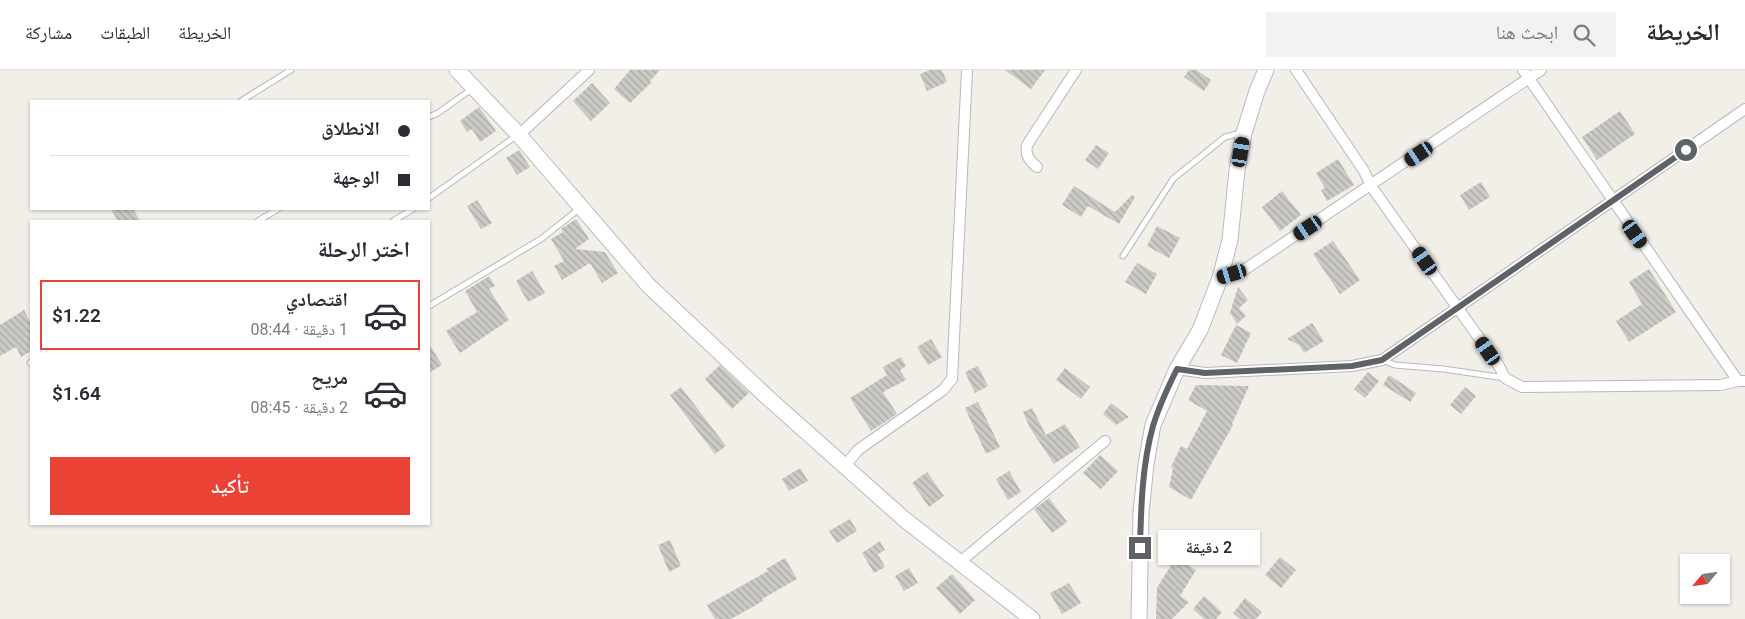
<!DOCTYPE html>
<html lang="ar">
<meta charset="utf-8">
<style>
:root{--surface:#fff;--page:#f2f2f3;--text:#2b2b33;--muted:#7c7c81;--line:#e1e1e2;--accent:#ea4335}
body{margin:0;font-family:Roboto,"Noto Naskh Arabic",sans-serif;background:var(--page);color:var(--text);direction:rtl;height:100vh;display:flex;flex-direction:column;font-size:19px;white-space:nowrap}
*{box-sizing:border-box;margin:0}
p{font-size:16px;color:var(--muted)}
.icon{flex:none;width:28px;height:28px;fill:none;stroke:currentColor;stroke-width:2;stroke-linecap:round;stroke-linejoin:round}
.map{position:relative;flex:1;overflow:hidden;direction:ltr}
.panel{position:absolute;left:30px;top:150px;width:400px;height:305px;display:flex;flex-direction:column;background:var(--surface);border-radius:0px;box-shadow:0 1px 4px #0004;direction:rtl}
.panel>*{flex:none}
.banner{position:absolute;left:30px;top:30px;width:400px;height:110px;border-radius:0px;box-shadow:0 1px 4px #0004;direction:rtl;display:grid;align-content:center;height:110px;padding:0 20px;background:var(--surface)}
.needle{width:32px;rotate:241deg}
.tools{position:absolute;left:1680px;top:484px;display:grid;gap:10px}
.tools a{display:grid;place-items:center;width:50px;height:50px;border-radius:0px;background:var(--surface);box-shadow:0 1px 4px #0004;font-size:25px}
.end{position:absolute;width:22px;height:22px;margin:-11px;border:6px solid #5f6368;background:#fff;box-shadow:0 0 0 2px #fff}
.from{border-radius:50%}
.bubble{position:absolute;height:35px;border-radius:0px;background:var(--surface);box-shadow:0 1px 4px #0004;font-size:16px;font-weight:600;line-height:35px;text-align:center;direction:rtl}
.car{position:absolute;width:15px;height:30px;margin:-15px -8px;border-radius:6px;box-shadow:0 0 4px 1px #0007;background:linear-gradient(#222 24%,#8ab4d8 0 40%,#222 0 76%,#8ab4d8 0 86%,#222 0)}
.banner b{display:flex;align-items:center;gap:18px;height:48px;font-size:19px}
.banner b+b{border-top:1px solid var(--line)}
.banner i{width:12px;height:12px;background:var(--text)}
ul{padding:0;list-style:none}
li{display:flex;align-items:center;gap:15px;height:70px;margin:0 10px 8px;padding:0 10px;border:2px solid transparent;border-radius:0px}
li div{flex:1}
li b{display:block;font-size:19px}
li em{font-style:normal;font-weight:600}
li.active{border-color:var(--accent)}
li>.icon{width:45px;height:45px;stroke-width:1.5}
h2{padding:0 20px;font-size:22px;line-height:60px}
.cta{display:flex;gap:10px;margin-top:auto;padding:10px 20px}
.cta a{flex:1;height:58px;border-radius:0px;background:var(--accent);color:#fff;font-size:20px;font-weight:600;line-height:58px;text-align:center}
header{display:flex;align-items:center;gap:30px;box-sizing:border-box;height:70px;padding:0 25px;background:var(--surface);border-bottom:1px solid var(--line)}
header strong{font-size:24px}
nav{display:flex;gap:28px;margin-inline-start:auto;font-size:18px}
.search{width:350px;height:45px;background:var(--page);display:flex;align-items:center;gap:12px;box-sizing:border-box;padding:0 18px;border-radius:0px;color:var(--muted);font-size:19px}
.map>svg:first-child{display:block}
</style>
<header>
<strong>الخريطة</strong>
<div class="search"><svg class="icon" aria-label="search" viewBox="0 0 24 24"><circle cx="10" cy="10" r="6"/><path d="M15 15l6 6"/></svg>ابحث هنا</div>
<nav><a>الخريطة</a><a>الطبقات</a><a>مشاركة</a></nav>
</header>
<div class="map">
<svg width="1745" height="549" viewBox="0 0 1745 549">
<defs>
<pattern id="building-back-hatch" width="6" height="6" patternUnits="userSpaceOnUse" patternTransform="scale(1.25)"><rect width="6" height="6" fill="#cccac5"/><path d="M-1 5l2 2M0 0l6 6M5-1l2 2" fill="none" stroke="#a9a8a4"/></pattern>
</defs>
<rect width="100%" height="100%" fill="#f1efe8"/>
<g fill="url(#building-back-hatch)">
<path d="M630,0H660L650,11L651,13L630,33L614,19Z"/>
<path d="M930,0H942L947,12L927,21L920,4Z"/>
<path d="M1005,0H1045L1031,19Z"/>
<path d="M1189,0H1196L1211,10L1204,21L1184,7Z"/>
<path d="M592,13L610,33L591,51L573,31Z"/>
<path d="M479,37L496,61L480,72L472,59L467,62L460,51Z"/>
<path d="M1620,41L1635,64L1597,90L1582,67Z"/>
<path d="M1096,75L1109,83L1098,99L1085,90Z"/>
<path d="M519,80L530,97L517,105L506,88Z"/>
<path d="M1338,89L1354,115L1327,131L1321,120L1325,118L1316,103Z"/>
<path d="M1481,112L1490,127L1469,140L1460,125Z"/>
<path d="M1074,116L1115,142L1132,125L1135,127L1119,154L1088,136L1081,147L1062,135Z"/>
<path d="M1282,121L1301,145L1280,161L1262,137Z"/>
<path d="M477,130L492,153L481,159L467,136Z"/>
<path d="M111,139H133L140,151H118Z"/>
<path d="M576,149L589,169L575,179L605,182L618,203L602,213L590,193L562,210L554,196L564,191L551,169L563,162L561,159Z"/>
<path d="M1157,156L1180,168L1169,188L1147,176Z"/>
<path d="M1333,171L1360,210L1340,224L1313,184Z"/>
<path d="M1137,193L1157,204L1146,224L1125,212Z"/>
<path d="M1649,199L1676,242L1629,272L1616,251L1642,234L1629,212Z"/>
<path d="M532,201L545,223L528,232L516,211Z"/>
<path d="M489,206L495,216L489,219L509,250L460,283L446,261L477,242L465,221Z"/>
<path d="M1238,217L1248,230L1239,238L1246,246L1237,254L1231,244L1229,246Z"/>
<path d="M24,240L31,253V281L21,287L16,277L0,286V255Z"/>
<path d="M1312,253L1324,271L1304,283L1299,275L1287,269Z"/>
<path d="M1236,255L1251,263L1237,293L1221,285Z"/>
<path d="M931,269L942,287L928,295L917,277Z"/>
<path d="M429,274L442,295L429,303Z"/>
<path d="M901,287L906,296L900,300L906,310L883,322L897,344L871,361L850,328L887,305L883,297Z"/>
<path d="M720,295L749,323L732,339L705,309Z"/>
<path d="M978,296L988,316L975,323L965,302Z"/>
<path d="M1065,298L1090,317L1081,329L1056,310Z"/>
<path d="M1368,302L1379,311L1365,328L1354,319Z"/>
<path d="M1389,305L1416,323L1410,332L1383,315Z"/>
<path d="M1196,315L1249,316L1232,354L1233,355L1191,430L1169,417L1173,398L1171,397L1181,376L1187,379L1207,341L1188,330Z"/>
<path d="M681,317L726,376L715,384L670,325Z"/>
<path d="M1465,317L1476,326L1461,344L1450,335Z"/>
<path d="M978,332L1000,377L986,384L965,338Z"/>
<path d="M1111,333L1129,347L1116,355L1103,344Z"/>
<path d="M1032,338L1046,365L1065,354L1080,377L1054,394L1030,358L1023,342Z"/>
<path d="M1100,385L1118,401L1101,419L1083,403Z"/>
<path d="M800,398L808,411L789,421L782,409Z"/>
<path d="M1009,401L1021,422L1008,430L996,409Z"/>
<path d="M927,402L944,426L929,437L912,413Z"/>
<path d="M1049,428L1067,452L1052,463L1034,439Z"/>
<path d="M850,449L857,461L837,473L829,461Z"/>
<path d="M670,470L681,496L669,502L658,475Z"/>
<path d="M880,471L885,480L878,484L885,497L874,503L862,483Z"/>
<path d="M1176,487L1196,500L1180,526L1189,532L1172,549H1156L1157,518Z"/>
<path d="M1280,487L1296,500L1281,518L1265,505Z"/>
<path d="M785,488L797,509L762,529L763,531L731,549H715L707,535L768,501L766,499Z"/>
<path d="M909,498L918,513L904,521L895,506Z"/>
<path d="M952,504L975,530L960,544L936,518Z"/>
<path d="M1069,513L1081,533L1062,544L1050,523Z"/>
<path d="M1204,526L1222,542L1216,549H1204L1193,539Z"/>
<path d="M1245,528L1262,542L1256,549H1240L1233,543Z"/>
</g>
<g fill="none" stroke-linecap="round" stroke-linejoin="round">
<defs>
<g id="lane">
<path d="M241,31L291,0"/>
<path d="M429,47L438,43L473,18"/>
<path d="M429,128L516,66"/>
<path d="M258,151L278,139"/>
<path d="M393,151L413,139"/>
<path d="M1123,186L1173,109L1225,67L1241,63"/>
<path d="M429,236L541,169L579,139"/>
<path d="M1382,290L1395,295L1443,299L1505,308"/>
<path d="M30,293L31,292"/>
</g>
<g id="street">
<path d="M1296,0L1364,101L1371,116L1499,296L1505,308L1522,317L1720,315L1738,311H1745"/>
<path d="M1523,0L1738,311"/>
<path d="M519,65L589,0"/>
<path d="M1037,97C1029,90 1025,85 1027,75L1076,0"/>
<path d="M1220,208L1244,200L1541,0"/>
<path d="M1177,299L1205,303L1352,296L1382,290L1745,39"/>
<path d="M844,397L858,380L943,320L952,309L967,0"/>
<path d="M960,492L1105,371"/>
</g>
<g id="secondary">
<path d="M457,0L519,65L648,215L766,326L904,449L1032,549"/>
<path d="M1139,549L1141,442L1146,394L1153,355L1177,299L1200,260L1220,208L1230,170L1237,100L1244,63L1257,21L1266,0"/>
</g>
</defs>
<use href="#lane" stroke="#b5b8bc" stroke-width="7"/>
<use href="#street" stroke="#b5b8bc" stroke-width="12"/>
<use href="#secondary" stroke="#b6babf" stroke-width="17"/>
<use href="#lane" stroke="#fff" stroke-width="5"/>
<use href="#street" stroke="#fff" stroke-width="10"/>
<use href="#secondary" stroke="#fff" stroke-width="15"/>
</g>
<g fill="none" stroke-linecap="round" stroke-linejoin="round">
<path stroke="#5f6368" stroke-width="6" d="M1140,478C1141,438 1142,395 1153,356C1159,336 1168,317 1177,299L1205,303L1352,296L1382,290L1686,80"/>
</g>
</svg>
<div class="tools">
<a><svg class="needle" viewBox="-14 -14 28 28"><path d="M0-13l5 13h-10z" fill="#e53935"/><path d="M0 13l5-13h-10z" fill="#7c7c81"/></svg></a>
</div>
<i class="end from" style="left:1686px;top:80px"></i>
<i class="end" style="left:1140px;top:478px"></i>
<div class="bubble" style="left:1158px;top:460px;width:102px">2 دقيقة</div>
<i class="car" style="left:1241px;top:82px;rotate:10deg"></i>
<i class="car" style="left:1419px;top:84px;rotate:236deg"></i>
<i class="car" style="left:1308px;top:158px;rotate:236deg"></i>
<i class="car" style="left:1635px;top:164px;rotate:145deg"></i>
<i class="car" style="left:1425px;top:191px;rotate:325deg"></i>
<i class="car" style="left:1232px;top:204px;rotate:253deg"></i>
<i class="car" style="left:1488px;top:281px;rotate:325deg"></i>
<div class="banner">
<b><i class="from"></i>الانطلاق</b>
<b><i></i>الوجهة</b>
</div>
<section class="panel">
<h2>اختر الرحلة</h2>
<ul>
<li class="active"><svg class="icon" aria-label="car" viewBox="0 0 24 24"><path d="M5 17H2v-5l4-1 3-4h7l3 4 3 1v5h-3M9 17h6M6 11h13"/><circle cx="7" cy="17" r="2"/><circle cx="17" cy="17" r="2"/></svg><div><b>اقتصادي</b><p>1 دقيقة · 08:44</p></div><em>$1.22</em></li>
<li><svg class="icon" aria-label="car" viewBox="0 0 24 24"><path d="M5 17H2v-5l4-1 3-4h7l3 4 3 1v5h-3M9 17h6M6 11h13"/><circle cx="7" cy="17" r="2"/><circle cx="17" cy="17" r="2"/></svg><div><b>مريح</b><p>2 دقيقة · 08:45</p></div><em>$1.64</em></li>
</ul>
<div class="cta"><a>تأكيد</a></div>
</section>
</div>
